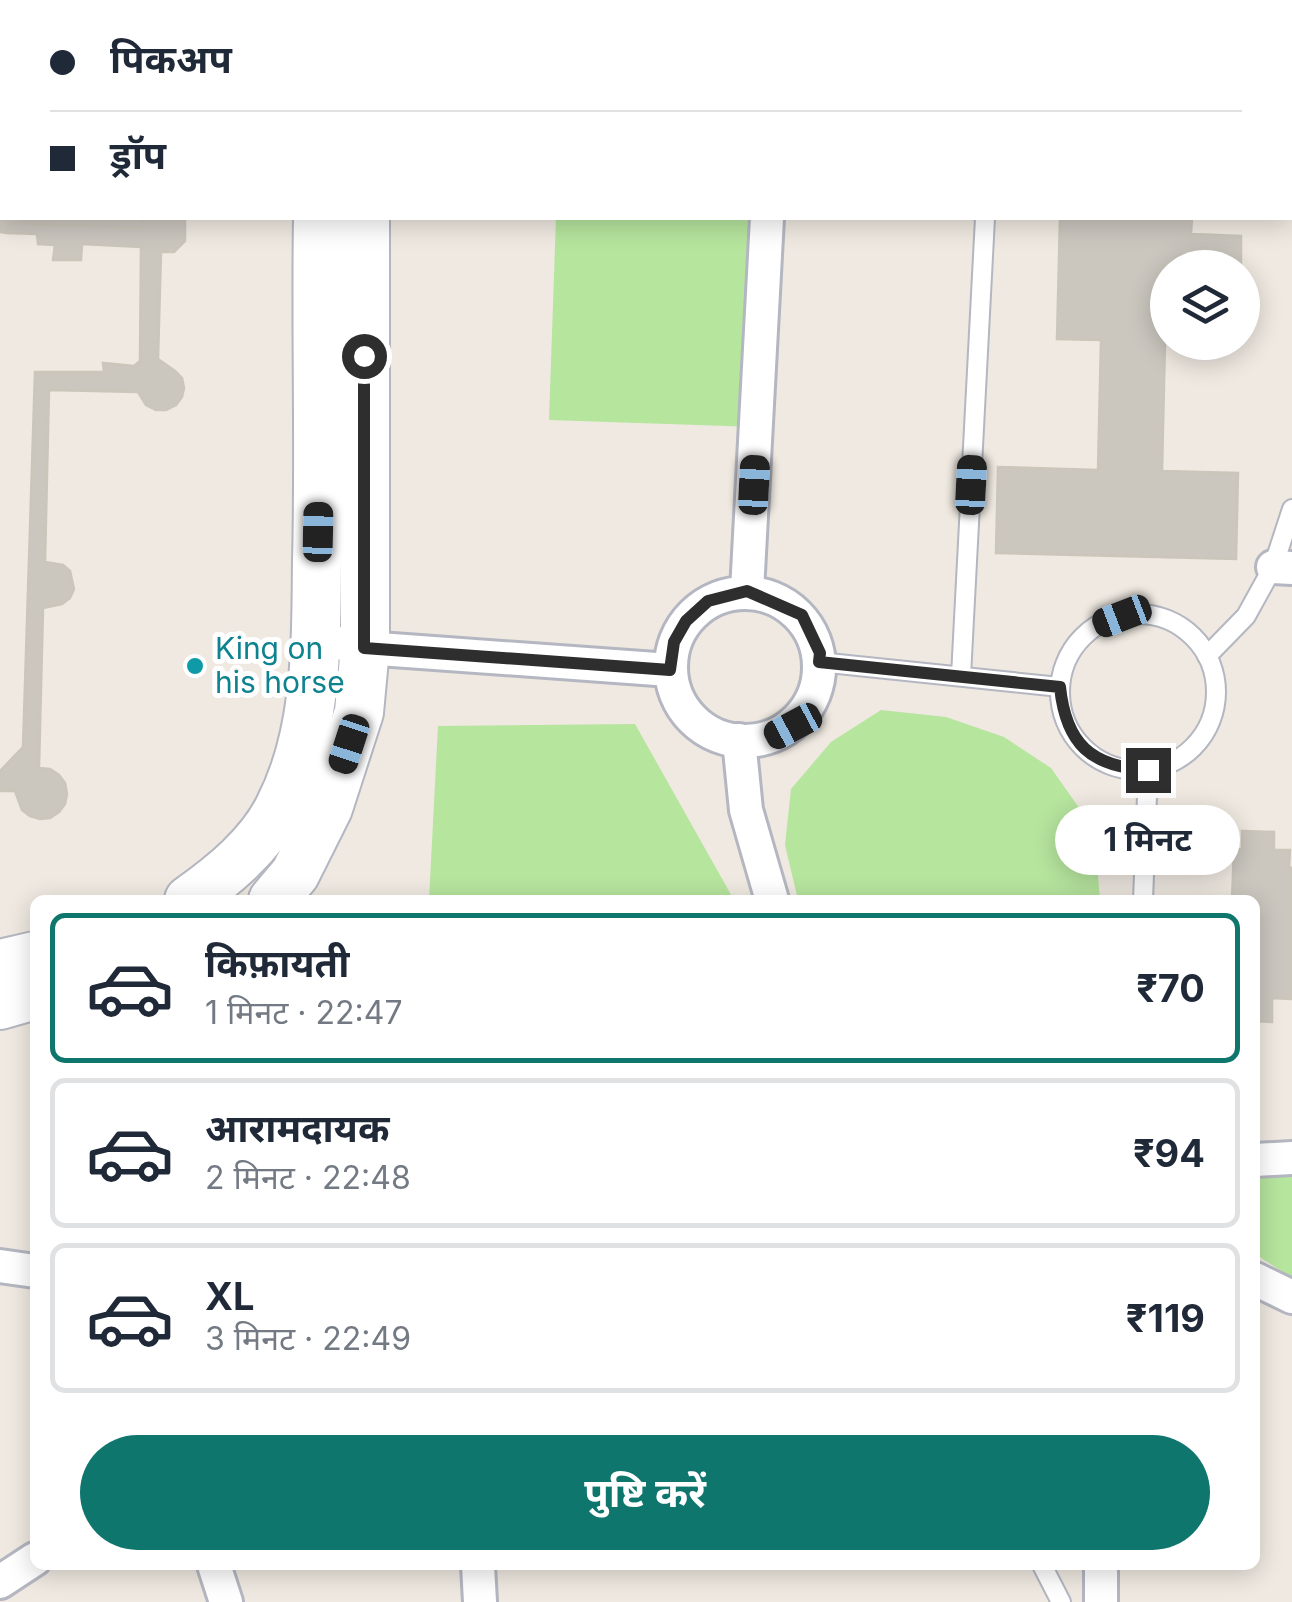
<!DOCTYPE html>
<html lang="hi">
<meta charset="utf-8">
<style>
:root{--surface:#fff;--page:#f2f2f3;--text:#1f2937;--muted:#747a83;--line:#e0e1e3;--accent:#0f766e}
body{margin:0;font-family:Inter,"Noto Sans Devanagari",sans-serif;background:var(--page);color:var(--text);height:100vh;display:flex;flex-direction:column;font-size:38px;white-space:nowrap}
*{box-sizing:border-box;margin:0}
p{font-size:32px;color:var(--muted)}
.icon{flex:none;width:55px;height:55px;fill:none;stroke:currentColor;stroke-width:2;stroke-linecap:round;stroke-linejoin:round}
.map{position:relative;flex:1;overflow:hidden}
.side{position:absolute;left:30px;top:895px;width:1230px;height:675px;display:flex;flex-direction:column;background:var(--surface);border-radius:15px;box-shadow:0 5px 25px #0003}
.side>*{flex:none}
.banner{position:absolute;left:0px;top:0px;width:1292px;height:220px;box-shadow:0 5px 25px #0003;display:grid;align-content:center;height:220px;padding:0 50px;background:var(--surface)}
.controls{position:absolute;left:1150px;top:250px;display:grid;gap:20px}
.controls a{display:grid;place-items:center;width:110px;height:110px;border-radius:50%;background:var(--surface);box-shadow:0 5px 25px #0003;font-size:50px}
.end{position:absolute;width:45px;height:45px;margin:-22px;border:12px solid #2e2e2e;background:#fff;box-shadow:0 0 0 5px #fff}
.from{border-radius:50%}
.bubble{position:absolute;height:70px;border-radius:35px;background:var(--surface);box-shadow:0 5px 25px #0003;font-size:32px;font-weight:700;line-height:70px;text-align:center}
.car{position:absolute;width:30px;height:60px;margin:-30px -15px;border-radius:12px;box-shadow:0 0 8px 2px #0007;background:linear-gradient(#222 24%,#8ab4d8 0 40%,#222 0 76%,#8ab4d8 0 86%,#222 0)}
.banner b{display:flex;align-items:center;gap:35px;height:95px;font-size:38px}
.banner b+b{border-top:2px solid var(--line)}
.banner i{width:25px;height:25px;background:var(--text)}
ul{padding:18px 0 0;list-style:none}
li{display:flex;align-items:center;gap:30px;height:150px;margin:0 20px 15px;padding:0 30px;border:5px solid var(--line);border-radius:15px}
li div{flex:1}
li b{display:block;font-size:38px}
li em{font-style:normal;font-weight:700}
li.active{border-color:var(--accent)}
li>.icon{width:90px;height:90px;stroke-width:1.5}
.button{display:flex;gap:20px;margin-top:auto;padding:20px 50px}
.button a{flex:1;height:115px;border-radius:60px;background:var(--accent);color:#fff;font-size:40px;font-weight:700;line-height:115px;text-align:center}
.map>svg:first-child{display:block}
</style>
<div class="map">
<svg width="1292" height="1602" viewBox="0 0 1292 1602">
<rect width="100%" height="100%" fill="#efe9e1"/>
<g fill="#b6e59e">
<path d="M556,218H763L756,427L549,420Z"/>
<path d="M881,710L946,717L1004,737L1051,768L1094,829L1100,900H798L785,845L791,789L831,742Z"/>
<path d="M635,724L734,900H429L438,726Z"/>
<path d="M1292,1170V1278L1255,1254V1172Z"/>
</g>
<g fill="#cbc7bf" stroke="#cbc5ba" stroke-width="2.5">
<path d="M1005,0H1244V2H1004Z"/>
<path d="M0,165H2V218H144L143,228L8,223V233L0,232Z"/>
<path d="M144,218H184L185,219V241L174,252H161L158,359L175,371L182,378L184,388L182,397L176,405L166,410H156L146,405L138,392L49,390L45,562L63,565L70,571L74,589L70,598L62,604L43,608L39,768L50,769L59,775L65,783L67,794L65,804L59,812L50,818L40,819L30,816L22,810L15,791H0V771L23,747L35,372H104L103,363L134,366L140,361L141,247L82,244L81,260H53L55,245L38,244L37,234L8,233V223L143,228Z"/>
<path d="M1060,218H1192L1191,234L1241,236V268H1168V342H1165L1162,471L1238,473L1236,559L996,553L998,467L1098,470L1101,340L1057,339Z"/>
<path d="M1242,831L1274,832V850H1290L1289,867L1292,868V999L1272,998V1022L1255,1021V900H1232L1234,849H1242Z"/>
</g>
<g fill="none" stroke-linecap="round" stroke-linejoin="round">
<defs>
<g id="lane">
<path d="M996,2V0"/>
<circle cx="1138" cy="692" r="78"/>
<path d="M1207,656L1246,616L1273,567L1292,509"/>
<path d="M819,662L1060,687"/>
<path d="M961,676L985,218"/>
<path d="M1143,900L1148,770"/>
<path d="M1042,1565L1061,1602"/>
</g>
<g id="street">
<path d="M777,2L778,0"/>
<path d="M1273,567L1292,568"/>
<path d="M747,591L767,218"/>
<circle cx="745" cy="667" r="74"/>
<path d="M316,639L365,648L670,670"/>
<path d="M739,740L746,810L772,900"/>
<path d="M1255,1160L1292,1158"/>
<path d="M0,1266L35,1271"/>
<path d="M1255,1279L1292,1297"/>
<path d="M214,1565L226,1602"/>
<path d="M478,1565L480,1602"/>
<path d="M0,1582L35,1559"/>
<path d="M1101,1602V1565"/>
</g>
<g id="secondary">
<path d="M321,2V0"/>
<path d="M367,2V0"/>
<path d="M189,900C223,876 260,846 279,808C318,733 316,643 317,561C320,447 316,332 318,218"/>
<path d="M273,900L295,874L328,808L359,712L365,648V218"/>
<path d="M0,964L35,956"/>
<path d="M0,1005L35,995"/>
</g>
</defs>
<use href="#lane" stroke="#b4b7c1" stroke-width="22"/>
<use href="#street" stroke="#b4b7c1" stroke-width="38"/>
<use href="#secondary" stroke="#b4b7c1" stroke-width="52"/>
<use href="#lane" stroke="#fff" stroke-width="18"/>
<use href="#street" stroke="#fff" stroke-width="32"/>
<use href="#secondary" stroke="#fff" stroke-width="48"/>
</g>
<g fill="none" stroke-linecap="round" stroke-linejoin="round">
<path stroke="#2e2e2e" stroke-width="12" d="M364,356V648L670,670L674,642L686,621L708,601L747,591L802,615L820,653L819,662L1060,687C1066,744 1091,767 1148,770"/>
</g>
<circle fill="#0f9aa8" stroke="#fff" stroke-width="4" cx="195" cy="666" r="10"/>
<g text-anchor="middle" stroke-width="10" stroke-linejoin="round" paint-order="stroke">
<g font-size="30" fill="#0d838f" stroke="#fff" text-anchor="start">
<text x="215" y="659">King on<tspan x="215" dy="34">his horse</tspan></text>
</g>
</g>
</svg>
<div class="controls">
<a><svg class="icon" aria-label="layers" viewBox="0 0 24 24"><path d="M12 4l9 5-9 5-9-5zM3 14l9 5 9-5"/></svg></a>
</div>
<i class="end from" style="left:364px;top:356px"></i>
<i class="end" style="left:1148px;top:770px"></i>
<div class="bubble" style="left:1055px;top:805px;width:185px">1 मिनट</div>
<i class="car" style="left:754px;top:485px;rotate:3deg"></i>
<i class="car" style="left:971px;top:485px;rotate:3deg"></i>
<i class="car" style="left:318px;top:532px;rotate:1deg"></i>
<i class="car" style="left:1122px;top:616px;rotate:249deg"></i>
<i class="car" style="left:793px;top:726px;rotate:242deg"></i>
<i class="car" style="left:349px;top:744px;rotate:198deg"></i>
<div class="banner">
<b><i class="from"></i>पिकअप</b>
<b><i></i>ड्रॉप</b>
</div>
<section class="side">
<ul>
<li class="active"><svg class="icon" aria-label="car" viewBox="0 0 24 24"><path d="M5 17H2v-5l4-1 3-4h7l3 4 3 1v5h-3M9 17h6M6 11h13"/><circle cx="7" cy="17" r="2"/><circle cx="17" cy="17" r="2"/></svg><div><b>किफ़ायती</b><p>1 मिनट · 22:47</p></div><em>₹70</em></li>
<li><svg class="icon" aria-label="car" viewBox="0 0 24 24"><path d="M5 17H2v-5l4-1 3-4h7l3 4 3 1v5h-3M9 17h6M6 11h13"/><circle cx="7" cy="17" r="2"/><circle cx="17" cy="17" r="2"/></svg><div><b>आरामदायक</b><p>2 मिनट · 22:48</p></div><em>₹94</em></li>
<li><svg class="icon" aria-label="car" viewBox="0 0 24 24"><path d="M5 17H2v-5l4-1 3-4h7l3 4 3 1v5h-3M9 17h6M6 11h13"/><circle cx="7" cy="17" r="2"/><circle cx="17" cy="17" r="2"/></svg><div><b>XL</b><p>3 मिनट · 22:49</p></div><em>₹119</em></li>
</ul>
<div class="button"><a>पुष्टि करें</a></div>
</section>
</div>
